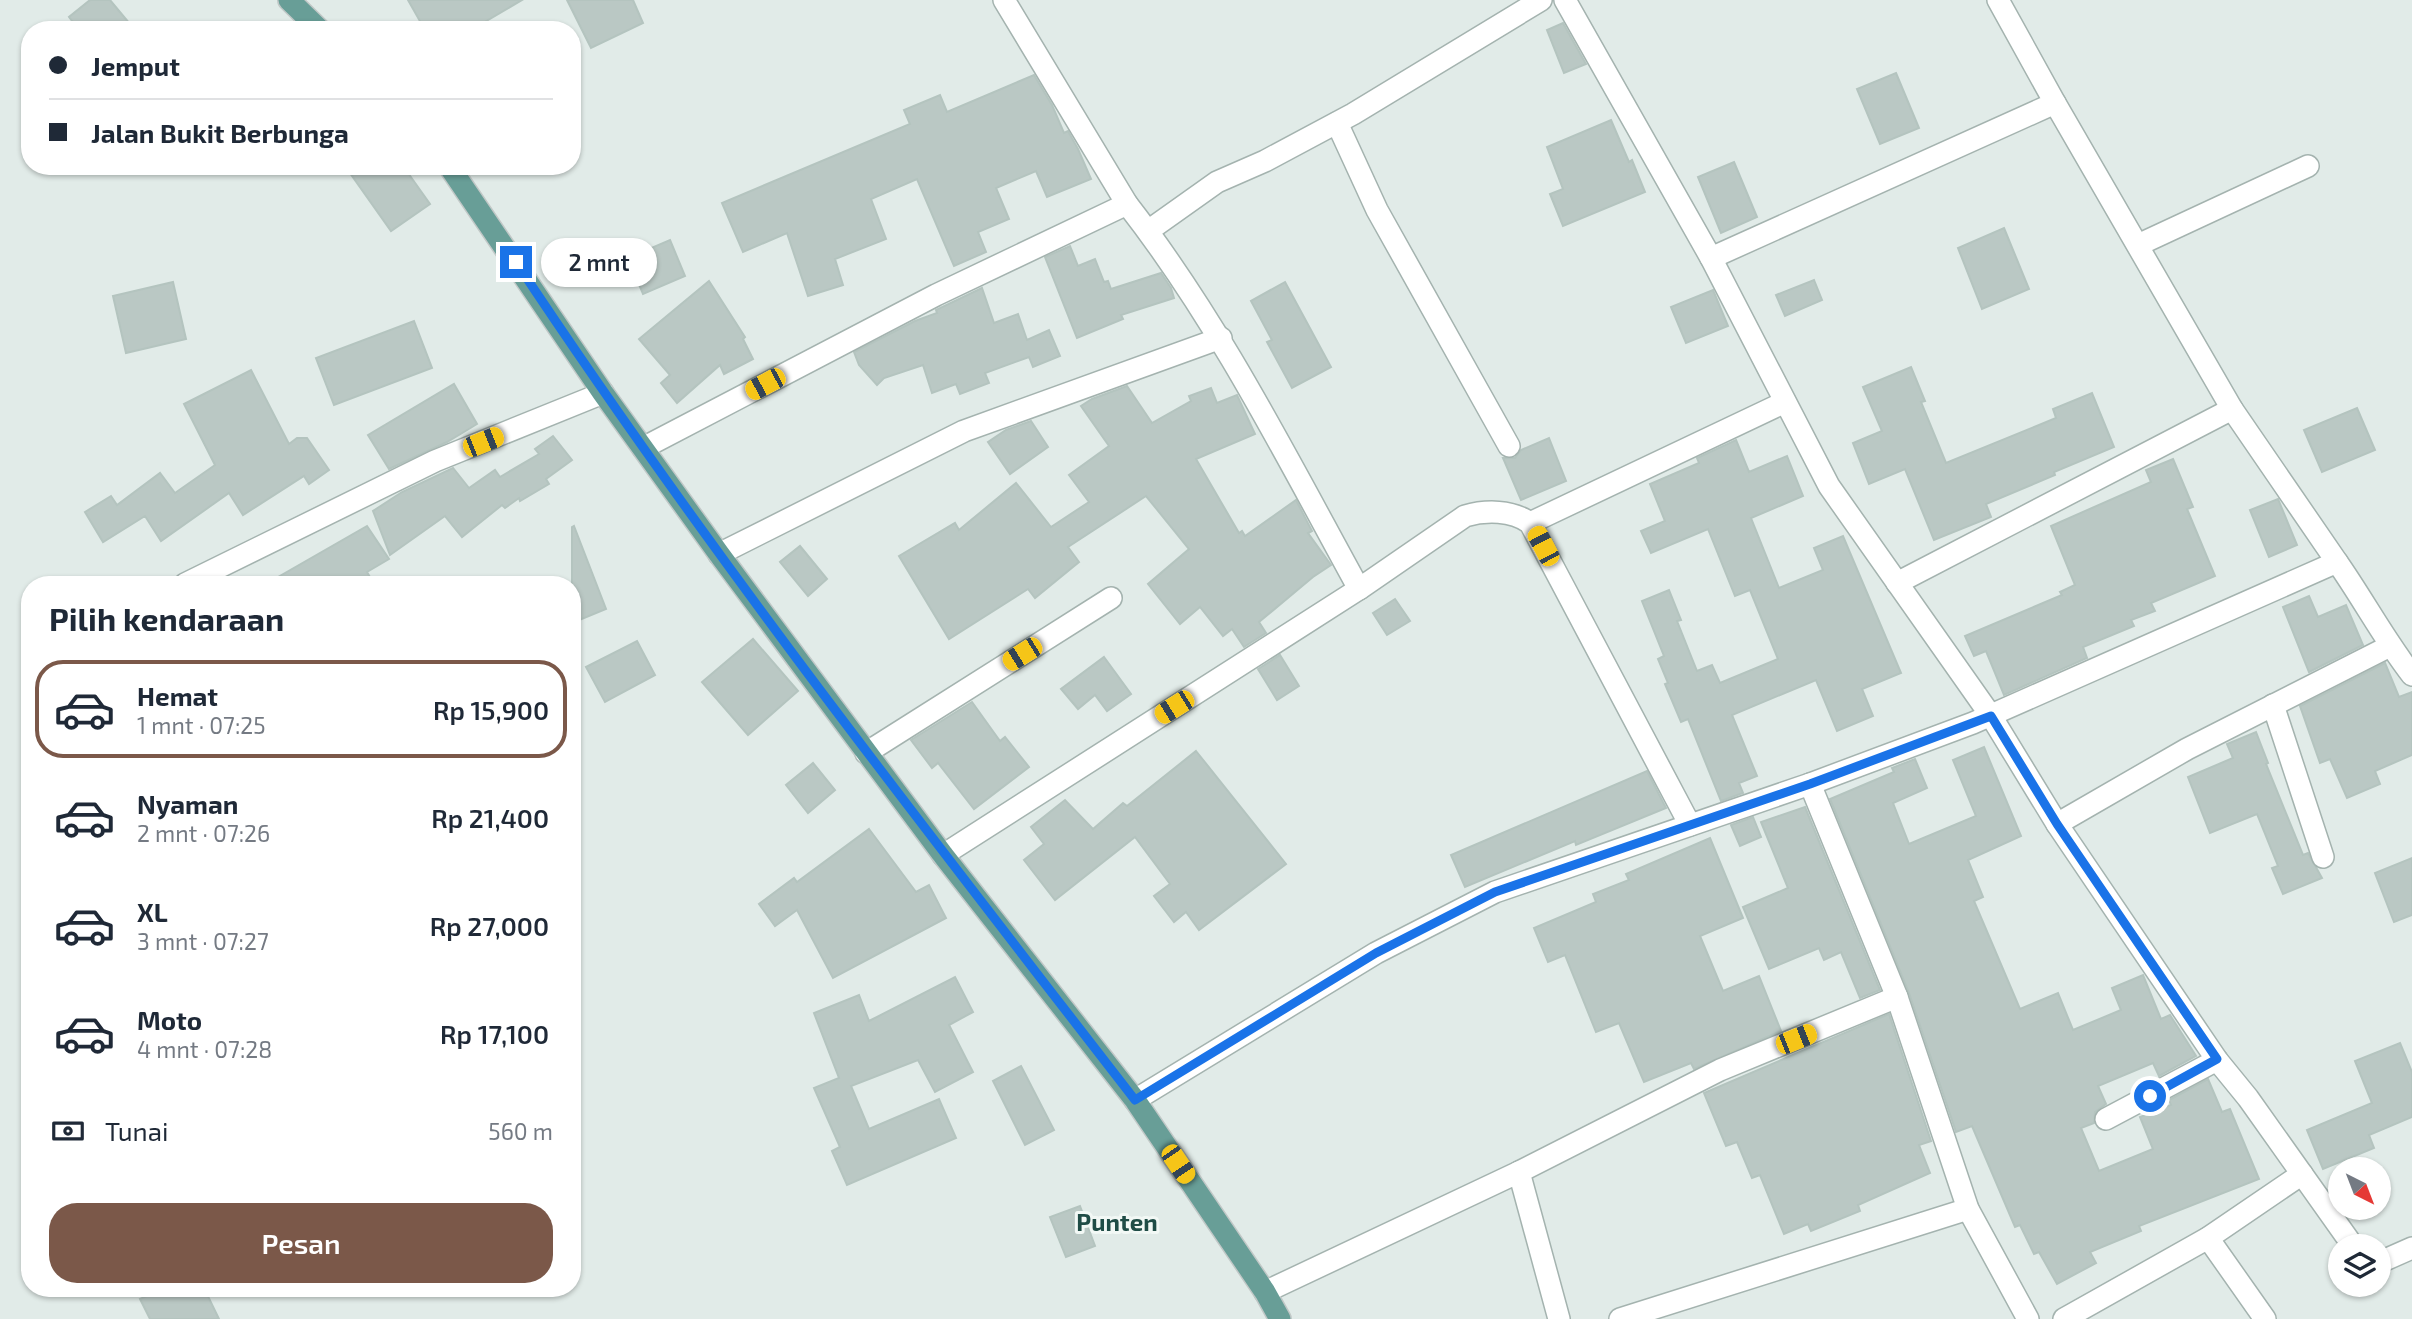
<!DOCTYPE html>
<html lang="id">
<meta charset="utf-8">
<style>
:root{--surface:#fff;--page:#f2f2f3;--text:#1f2937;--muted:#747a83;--line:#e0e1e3;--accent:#7b5849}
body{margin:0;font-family:"Exo 2",sans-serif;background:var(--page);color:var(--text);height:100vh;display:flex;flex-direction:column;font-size:26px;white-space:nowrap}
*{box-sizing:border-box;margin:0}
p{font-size:23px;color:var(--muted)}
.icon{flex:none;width:38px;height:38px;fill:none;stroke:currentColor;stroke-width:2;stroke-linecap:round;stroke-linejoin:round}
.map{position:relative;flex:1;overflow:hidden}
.panel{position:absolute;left:21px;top:576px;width:560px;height:721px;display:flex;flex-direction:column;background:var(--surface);border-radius:28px;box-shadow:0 2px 5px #0004}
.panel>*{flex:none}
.top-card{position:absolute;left:21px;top:21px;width:560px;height:154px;border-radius:28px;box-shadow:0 2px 5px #0004;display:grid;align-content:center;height:154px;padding:0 28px;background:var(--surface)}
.needle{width:46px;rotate:138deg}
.fabs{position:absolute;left:2328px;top:1157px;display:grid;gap:14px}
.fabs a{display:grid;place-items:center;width:63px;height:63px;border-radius:50%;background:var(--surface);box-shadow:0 2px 5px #0004;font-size:35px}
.end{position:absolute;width:32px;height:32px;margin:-16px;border:9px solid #1a73e8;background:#fff;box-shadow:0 0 0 4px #fff}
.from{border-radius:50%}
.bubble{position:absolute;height:49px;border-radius:24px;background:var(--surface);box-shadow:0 2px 5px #0004;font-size:23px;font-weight:600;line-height:49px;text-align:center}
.car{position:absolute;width:21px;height:42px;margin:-21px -10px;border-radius:9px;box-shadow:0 0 5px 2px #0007;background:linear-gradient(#f5c518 24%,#345 0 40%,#f5c518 0 76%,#345 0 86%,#f5c518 0)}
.top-card b{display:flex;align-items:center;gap:24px;height:66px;font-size:26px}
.top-card b+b{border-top:2px solid var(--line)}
.top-card i{width:18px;height:18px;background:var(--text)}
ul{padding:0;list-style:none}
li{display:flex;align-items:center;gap:21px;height:98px;margin:0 14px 10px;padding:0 14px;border:4px solid transparent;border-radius:28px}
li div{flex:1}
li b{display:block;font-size:26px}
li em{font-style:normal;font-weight:600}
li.current{border-color:var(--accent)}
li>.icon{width:63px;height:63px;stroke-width:1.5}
h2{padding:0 28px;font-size:32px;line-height:84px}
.pay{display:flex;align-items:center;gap:18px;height:77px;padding:0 28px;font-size:26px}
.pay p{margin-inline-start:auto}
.action{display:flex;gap:14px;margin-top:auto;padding:14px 28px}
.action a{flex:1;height:80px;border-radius:28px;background:var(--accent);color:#fff;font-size:28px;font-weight:600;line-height:80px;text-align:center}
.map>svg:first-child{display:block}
</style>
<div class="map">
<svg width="2412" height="1319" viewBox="0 0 2412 1319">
<rect width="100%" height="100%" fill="#e1ebe8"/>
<g fill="#bac8c4" stroke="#b4c4bf" stroke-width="2">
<path d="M90,0H110L135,30H79L69,17Z"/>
<path d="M408,0H522L471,30H425Z"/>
<path d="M567,0H633L643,23L591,48Z"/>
<path d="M1563,23L1586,64L1564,73L1547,30Z"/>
<path d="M1896,73L1919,128L1880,144L1857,89Z"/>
<path d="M1034,75L1052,105L1064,133L1068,131L1078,149L1091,179L1047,197L1036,171L996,188L1009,219L978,232L986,252L954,266L917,179L871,199L886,239L835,259L843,285L808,296L787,233L743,252L722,203L910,124L904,110L940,95L947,112Z"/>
<path d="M1611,120L1629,162L1632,160L1645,192L1563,226L1550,194L1563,189L1547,147Z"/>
<path d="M1734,162L1757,217L1721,233L1698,177Z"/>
<path d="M345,166H403L430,204L391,231Z"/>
<path d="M2004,228L2029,289L1982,309L1958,248Z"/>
<path d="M670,240L685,276L643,294L628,258Z"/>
<path d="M1070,246L1078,266L1095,259L1104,282L1108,281L1111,289L1161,273L1171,288L1174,298L1121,315L1123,319L1077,338L1045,257Z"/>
<path d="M1814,280L1822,300L1785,316L1776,295Z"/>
<path d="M709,281L745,337L743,339L753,359L724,374L720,365L677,403L661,383L670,375L639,339Z"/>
<path d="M173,282L186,339L126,353L113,296Z"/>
<path d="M1285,282L1331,367L1292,388L1267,342L1272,340L1251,301Z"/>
<path d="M982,288L994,323L1018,314L1027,340L1049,330L1060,356L1033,367L1029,357L985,373L989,383L960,394L956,384L932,393L923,365L884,378L877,385L859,365L854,352L915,321L937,313L936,310Z"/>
<path d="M1713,290L1728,326L1686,343L1671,307Z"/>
<path d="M414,321L432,368L334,405L316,358Z"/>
<path d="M1911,367L1925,401L1921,402L1946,463L2056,418L2053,409L2092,393L2114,447L2054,472L2055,475L1986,504L1991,517L1934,540L1905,469L1869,484L1853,443L1882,431L1863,387Z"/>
<path d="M251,370L289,444L297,438H307L329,470L309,484L304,476L243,515L229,493L161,541L145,516L103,542L85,512L111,496L117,505L160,473L175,493L215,465L184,404Z"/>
<path d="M454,384L477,424L447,442L389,469L368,435Z"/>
<path d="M1127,386L1152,423L1191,401L1189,396L1211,388L1217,403L1237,395L1255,434L1196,459L1239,533L1242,531L1245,536L1296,500L1312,531L1308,533L1331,565L1313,577L1259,622L1266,633L1244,647L1232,629L1223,636L1200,607L1180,624L1148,584L1189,549L1146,496L1068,547L1079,562L1035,598L1028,589L949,639L899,556L955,523L959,530L1016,483L1051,527L1089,502L1069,475L1109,446L1081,406L1092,399Z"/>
<path d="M2357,408L2375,450L2322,472L2304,430Z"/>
<path d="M1031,421L1048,447L1010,474L988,442L1006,430Z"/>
<path d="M553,436L572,460L546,479L549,484L520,501L519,498L505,508L502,505L462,537L445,516L390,555L373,511L402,492L453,468L469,488L495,470L500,477L539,454L535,449Z"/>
<path d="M1549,438L1566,481L1521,500L1503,458H1515L1521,450Z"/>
<path d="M1736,440L1749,472L1787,456L1803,496L1751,518L1779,588L1823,570L1814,548L1843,536L1901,673L1862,689L1873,716L1837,731L1816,680L1732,715L1757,776L1739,783L1743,793L1721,801L1688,719L1681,722L1665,684L1668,683L1658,659L1664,656L1642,601L1669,590L1681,620L1677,621L1697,671L1712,665L1720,683L1778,659L1750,590L1735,596L1708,529L1651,553L1641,531L1665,521L1650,484L1699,463L1697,458Z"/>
<path d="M2173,459L2193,507L2187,509L2215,576L2151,603L2155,611L2131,620L2134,626L2083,647L2087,658L2004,695L1986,651L1974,656L1965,636L2062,595L2060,592L2075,585L2051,526L2151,482L2146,470Z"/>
<path d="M2278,499L2297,545L2269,557L2250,510Z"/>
<path d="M367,526L389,559L367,572L374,584H266Z"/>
<path d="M574,526L606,609L572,623V527Z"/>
<path d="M800,546L827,579L808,596L780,562Z"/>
<path d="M2309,596L2318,617L2346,605L2363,645L2309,672L2283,607Z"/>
<path d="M1395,599L1410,621L1387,635L1373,613Z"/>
<path d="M753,639L798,691L748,735L702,682Z"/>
<path d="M637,641L655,675L605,702L586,667Z"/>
<path d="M1280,655L1299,686L1277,700L1258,669Z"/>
<path d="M1104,657L1131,694L1107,711L1095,695L1078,709L1061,689Z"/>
<path d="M2385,663L2399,697L2412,692V755L2375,771L2380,784L2347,798L2330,759L2320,763L2300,706Z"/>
<path d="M972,702L1000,741L1005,737L1029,767L974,809L938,763L932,768L911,740Z"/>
<path d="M2256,732L2268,763L2266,764L2303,855L2308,853L2322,878L2283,894L2272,868L2278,866L2257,814L2210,833L2188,777L2233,758L2227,744Z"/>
<path d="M1984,747L2021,836L1968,860L1983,897L1974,901L2020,1009L2058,993L2073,1030L2121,1010L2112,988L2143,975L2161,1019L2170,1015L2196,1056L2159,1076L2153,1063L2098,1086L2106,1104L2095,1112L2094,1123L2081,1128L2099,1171L2153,1149L2140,1117L2171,1105L2169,1100L2208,1079L2222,1112L2230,1109L2259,1179L2139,1226L2141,1231L2090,1252L2096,1263L2057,1284L2039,1252L2034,1254L2020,1225L2015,1227L1972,1126L1956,1132L1909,993L1830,799L1894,772L1892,768L1915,759L1927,788L1893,803L1909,844L1976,816L1953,760Z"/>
<path d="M1196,751L1286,864L1199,930L1186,912L1174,922L1154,896L1170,884L1135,837L1055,900L1024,860L1044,844L1031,827L1065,800L1093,829L1123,803L1127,806Z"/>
<path d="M813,763L835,790L808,813L786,785Z"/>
<path d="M1647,771L1666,808L1576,845L1575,841L1465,887L1451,855Z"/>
<path d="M1805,807L1880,990L1860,998L1841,952L1824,960L1819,948L1769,969L1743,907L1788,888L1761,822Z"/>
<path d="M1753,817L1761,837L1740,846L1731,825Z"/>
<path d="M869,829L916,892L929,885L946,918L833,978L797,910L775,926L759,904L794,878L797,882Z"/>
<path d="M1710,838L1743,918L1700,936L1723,991L1759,976L1781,1031L1694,1069L1691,1063L1644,1082L1619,1023L1596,1032L1565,955L1548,962L1534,928L1596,902L1593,894L1629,880L1626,874Z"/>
<path d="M2412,858V915L2394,922L2375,873Z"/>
<path d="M955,977L973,1012L949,1025L973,1072L935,1092L918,1060L851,1086L869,1129L939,1099L956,1138L847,1185L832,1151L840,1147L814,1088L839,1078L814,1013L859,995L869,1021Z"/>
<path d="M1889,1014L1931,1141L1919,1145L1930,1173L1858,1205L1860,1211L1811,1231L1808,1224L1784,1234L1760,1175L1752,1178L1737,1142L1726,1146L1704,1093Z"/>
<path d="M2400,1043L2412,1072V1117L2369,1135L2374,1148L2323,1169L2307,1130L2372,1103L2355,1061Z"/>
<path d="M1021,1066L1054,1130L1025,1145L993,1081Z"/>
<path d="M1080,1206L1095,1246L1066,1257L1050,1217Z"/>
<path d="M164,1288H204L219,1319H150L140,1299Z"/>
</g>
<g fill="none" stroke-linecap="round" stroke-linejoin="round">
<defs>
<g id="street">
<path d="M1004,0L1127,204C1219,322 1287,458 1359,589"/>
<path d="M1565,0L1711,258L1829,486L1991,716L2057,824L2217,1060L2248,1098L2353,1246"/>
<path d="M2055,103L2232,409L2337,562"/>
<path d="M1337,123L1377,210L1509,446"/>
<path d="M1148,231L1217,182L1265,161L1353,114L1541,0"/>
<path d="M2138,245L2308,166"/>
<path d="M1711,258L2055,103L1998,0"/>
<path d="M643,448L936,295L1127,204"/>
<path d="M1530,523L1785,402"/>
<path d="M719,554L964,431L1221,338"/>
<path d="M1897,583L2232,409"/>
<path d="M185,584L435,461L603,393"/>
<path d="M2273,705L2323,857"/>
<path d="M866,753L1111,598"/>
<path d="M1810,784L1897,997L1968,1209L2028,1319"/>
<path d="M2057,824L2187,749L2390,646"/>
<path d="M943,855L1359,589L1465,516C1486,510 1512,510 1530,523L1690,825"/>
<path d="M1135,1100L1376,953L1495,892L1810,784L1973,723L2337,562C2363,599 2384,639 2412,675"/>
<path d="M2106,1119L2217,1060"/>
<path d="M1519,1172L1559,1319"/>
<path d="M2208,1238L2265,1319"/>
<path d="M2378,1263L2412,1248"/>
<path d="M1265,1292L1519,1172L1720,1070L1897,997"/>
<path d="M1620,1319L1968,1209"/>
<path d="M2064,1319L2208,1238L2302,1174"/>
</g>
<g id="primary">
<path d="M289,0L320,30"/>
<path d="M449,166L603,393L719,554L943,855L1135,1100L1265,1292L1280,1319"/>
</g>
</defs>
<use href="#street" stroke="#a4b3af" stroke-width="24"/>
<use href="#primary" stroke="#c1c8c7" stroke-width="24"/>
<use href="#street" stroke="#fff" stroke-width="21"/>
<use href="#primary" stroke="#689e97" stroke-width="21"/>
</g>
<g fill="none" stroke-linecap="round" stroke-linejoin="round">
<path stroke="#1a73e8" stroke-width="9" d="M516,262C708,552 922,825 1135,1100L1376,953L1495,892L1810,784L1991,716L2057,824L2217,1059L2150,1096"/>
</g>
<g text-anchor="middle" stroke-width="6" stroke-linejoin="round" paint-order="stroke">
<g font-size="24" font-weight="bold" fill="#1f4c46" stroke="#f2f8f5">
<text x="1117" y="1231">Punten</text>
</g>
</g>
</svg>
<div class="fabs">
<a><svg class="needle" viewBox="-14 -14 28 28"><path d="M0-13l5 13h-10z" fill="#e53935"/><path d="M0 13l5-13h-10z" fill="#747a83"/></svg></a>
<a><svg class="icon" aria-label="layers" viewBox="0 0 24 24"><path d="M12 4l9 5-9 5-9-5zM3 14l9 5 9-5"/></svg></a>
</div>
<i class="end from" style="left:2150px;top:1096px"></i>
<i class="end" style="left:516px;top:262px"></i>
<div class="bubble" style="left:541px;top:238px;width:116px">2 mnt</div>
<i class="car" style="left:765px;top:384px;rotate:242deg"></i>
<i class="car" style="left:483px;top:442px;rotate:68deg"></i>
<i class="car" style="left:1543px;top:546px;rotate:332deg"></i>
<i class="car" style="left:1022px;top:654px;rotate:238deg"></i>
<i class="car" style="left:1174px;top:707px;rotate:238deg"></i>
<i class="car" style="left:1796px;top:1039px;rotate:68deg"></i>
<i class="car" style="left:1178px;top:1164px;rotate:146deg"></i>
<div class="top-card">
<b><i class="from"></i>Jemput</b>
<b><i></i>Jalan Bukit Berbunga</b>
</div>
<section class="panel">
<h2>Pilih kendaraan</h2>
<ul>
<li class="current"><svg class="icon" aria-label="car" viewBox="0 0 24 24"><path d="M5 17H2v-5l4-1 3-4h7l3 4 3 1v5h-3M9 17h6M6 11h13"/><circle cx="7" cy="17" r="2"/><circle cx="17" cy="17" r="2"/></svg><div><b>Hemat</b><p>1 mnt · 07:25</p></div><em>Rp 15,900</em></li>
<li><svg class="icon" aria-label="car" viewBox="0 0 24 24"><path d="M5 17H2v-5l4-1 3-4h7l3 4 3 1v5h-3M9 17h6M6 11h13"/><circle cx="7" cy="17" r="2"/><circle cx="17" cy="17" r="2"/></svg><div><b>Nyaman</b><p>2 mnt · 07:26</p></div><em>Rp 21,400</em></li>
<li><svg class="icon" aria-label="car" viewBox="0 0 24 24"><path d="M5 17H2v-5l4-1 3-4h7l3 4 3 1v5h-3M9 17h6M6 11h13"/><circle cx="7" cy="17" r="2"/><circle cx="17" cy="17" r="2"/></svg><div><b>XL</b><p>3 mnt · 07:27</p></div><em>Rp 27,000</em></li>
<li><svg class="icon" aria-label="car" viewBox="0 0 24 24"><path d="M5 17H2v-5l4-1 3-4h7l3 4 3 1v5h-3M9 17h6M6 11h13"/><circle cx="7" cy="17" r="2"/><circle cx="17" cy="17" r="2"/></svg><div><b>Moto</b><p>4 mnt · 07:28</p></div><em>Rp 17,100</em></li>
</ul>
<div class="pay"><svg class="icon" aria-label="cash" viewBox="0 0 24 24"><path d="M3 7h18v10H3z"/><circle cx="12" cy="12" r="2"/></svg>Tunai<p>560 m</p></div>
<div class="action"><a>Pesan</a></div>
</section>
</div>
